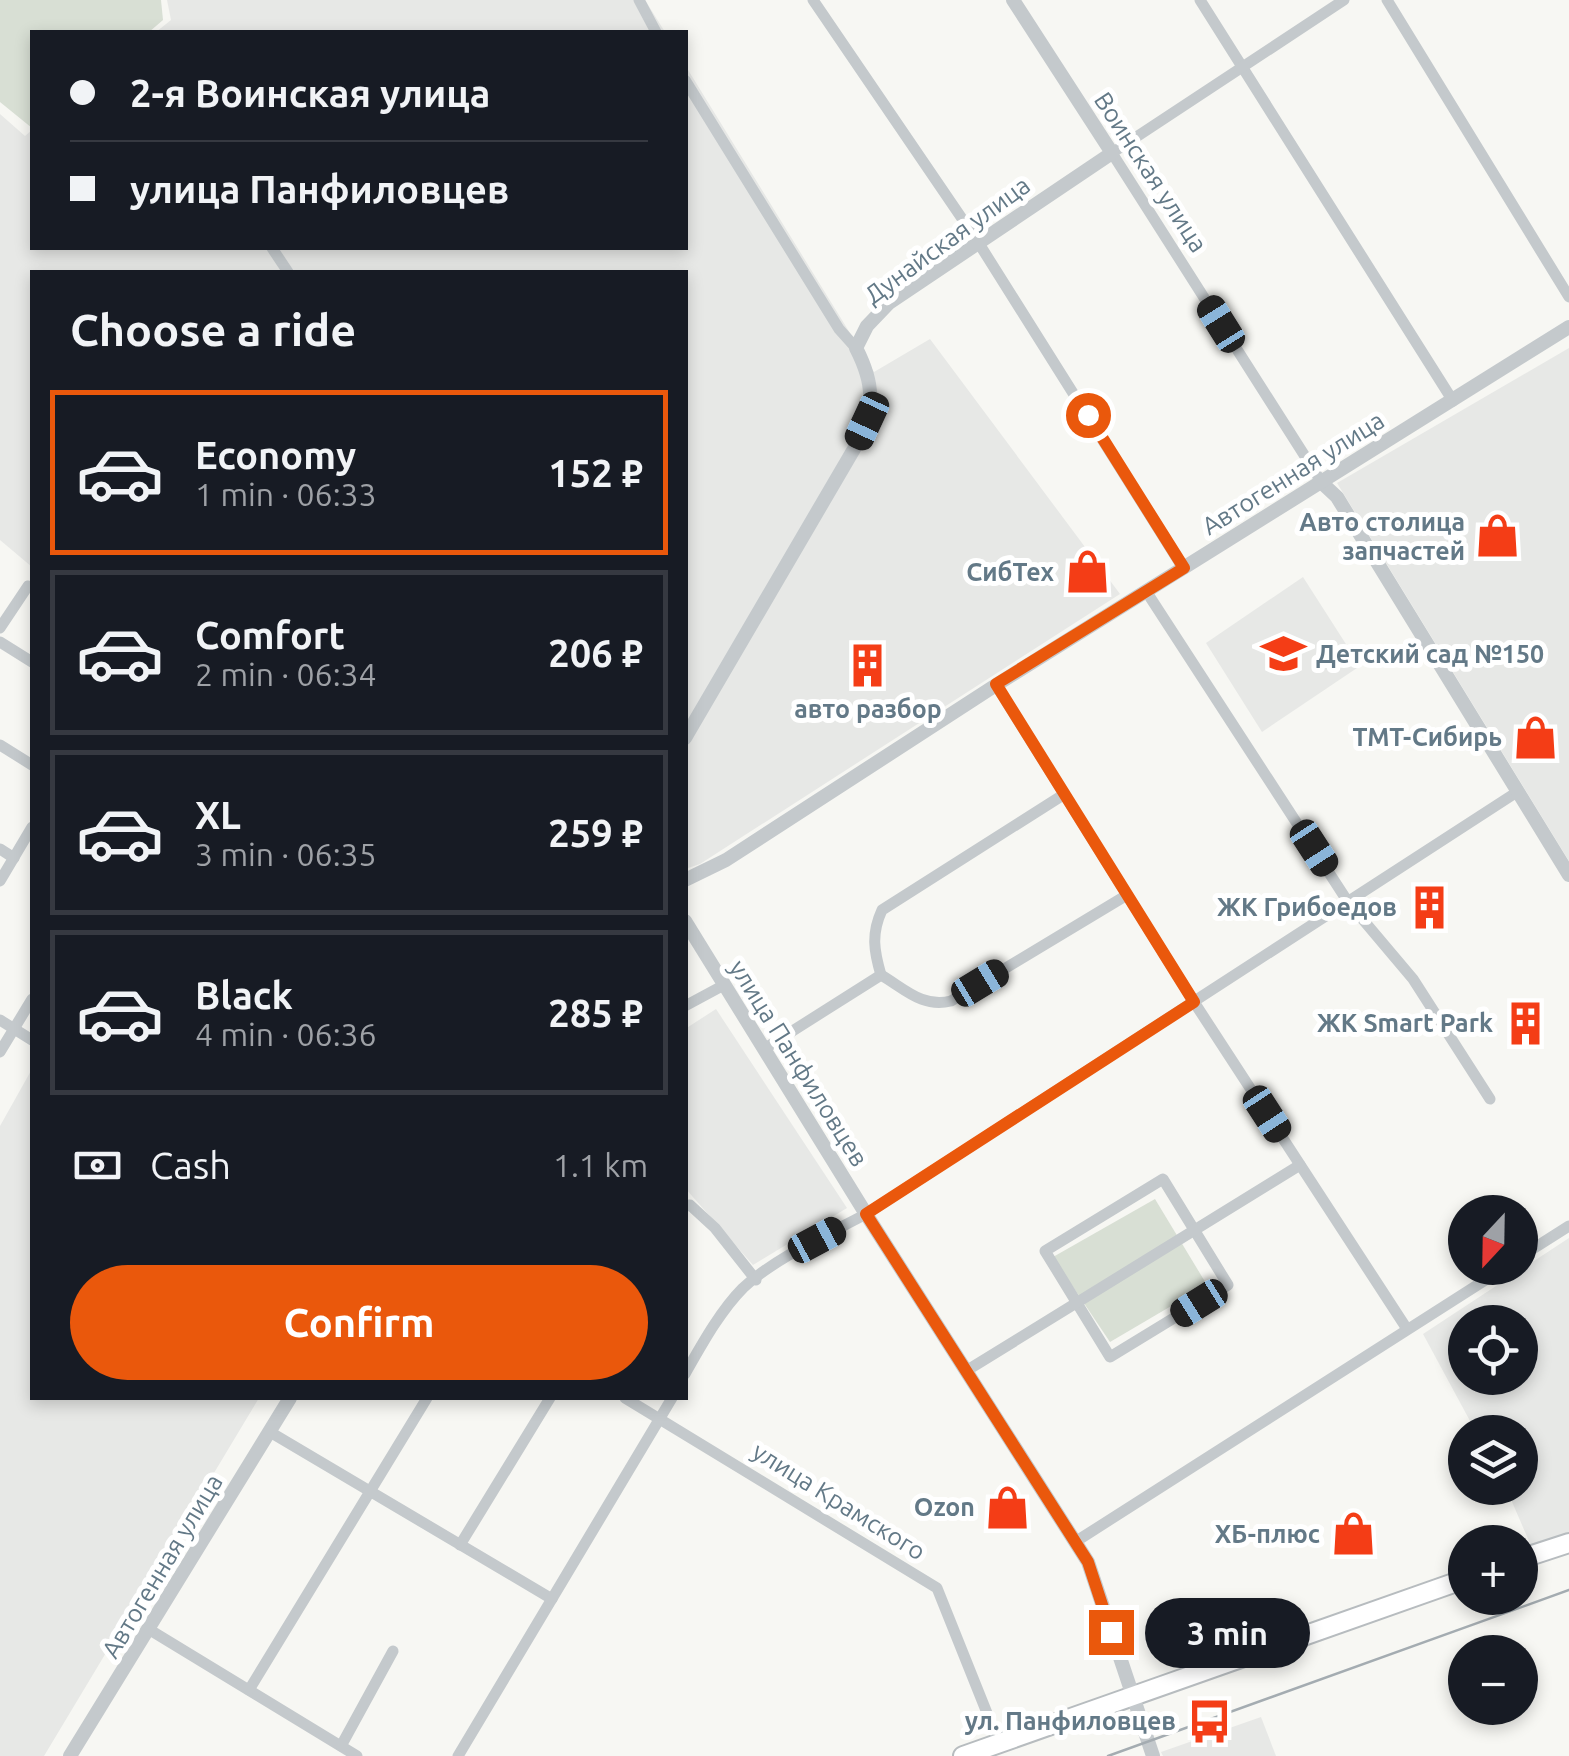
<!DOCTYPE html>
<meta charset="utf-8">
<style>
:root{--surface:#171b24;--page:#242831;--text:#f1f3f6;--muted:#9ea1a6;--line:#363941;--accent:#ea580c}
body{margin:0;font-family:Ubuntu,sans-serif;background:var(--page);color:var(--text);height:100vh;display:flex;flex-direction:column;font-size:38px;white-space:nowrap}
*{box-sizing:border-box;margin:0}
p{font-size:32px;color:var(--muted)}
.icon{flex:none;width:55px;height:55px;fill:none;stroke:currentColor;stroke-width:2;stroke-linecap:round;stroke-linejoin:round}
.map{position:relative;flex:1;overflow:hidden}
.details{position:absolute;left:30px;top:270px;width:658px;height:1130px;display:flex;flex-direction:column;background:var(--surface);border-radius:0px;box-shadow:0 5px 15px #0003}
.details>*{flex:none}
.hud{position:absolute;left:30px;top:30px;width:658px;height:220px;border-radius:0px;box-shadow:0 5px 15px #0003;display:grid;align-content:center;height:220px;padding:0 40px;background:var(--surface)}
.needle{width:65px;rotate:202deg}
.controls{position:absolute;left:1448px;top:1195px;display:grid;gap:20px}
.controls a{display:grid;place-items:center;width:90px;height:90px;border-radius:50%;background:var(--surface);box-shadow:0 5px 15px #0003;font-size:50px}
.end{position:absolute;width:45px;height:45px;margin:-22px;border:12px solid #ea580c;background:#fff;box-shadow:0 0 0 5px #fff}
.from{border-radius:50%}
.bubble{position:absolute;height:70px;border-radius:35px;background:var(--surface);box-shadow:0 5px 15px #0003;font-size:32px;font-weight:600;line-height:70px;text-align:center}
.car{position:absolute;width:30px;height:60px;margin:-30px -15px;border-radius:12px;box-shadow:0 0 8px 2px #0007;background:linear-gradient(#222 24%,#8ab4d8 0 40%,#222 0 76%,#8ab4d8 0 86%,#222 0)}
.hud b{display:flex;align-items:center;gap:35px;height:95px;font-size:38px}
.hud b+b{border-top:2px solid var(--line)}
.hud i{width:25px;height:25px;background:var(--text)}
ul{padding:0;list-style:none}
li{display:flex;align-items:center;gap:30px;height:165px;margin:0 20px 15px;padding:0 20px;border:5px solid var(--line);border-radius:0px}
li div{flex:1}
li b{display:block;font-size:38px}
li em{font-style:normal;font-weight:600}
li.on{border-color:var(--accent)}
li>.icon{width:90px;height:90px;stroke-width:1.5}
h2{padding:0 40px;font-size:45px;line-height:120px}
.pay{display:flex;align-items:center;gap:25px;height:110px;padding:0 40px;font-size:38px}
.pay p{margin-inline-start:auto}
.button{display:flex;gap:20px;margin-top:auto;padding:20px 40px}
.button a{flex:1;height:115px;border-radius:60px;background:var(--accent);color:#fff;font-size:40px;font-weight:600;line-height:115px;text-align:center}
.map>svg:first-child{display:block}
</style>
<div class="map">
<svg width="1569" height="1756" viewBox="0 0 1569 1756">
<rect width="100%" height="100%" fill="#f7f7f3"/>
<g fill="#e7e8e6" fill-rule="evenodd">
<path d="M167,0H645L665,32H156L171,20Z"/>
<path d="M685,65L874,372L930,339L1120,594L700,864L685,869V272H32V567L0,540V114L25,136L32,130V248H685Z"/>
<path d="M1569,348V861L1337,483Z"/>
<path d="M1303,577L1360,666L1262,732L1206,643Z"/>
<path d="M716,1009L847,1208L753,1265L685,1188V1029Z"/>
<path d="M32,1069V1398H259L44,1756H0V1126Z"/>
<path d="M1569,1238V1535L1532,1548L1506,1488H1520V1432H1476L1423,1334ZM1465,1322H1520V1378H1465Z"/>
<path d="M1261,1717L1276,1756H1163L1161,1752Z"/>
</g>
<g fill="#d8dfd4">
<path d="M0,0H161L163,20L149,32H32V128L0,102Z"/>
<path d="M1155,1199L1207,1285L1110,1342L1053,1257Z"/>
</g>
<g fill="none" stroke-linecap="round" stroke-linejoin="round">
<defs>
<g id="primary">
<path d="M1520,1559L1569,1543"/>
<path d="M963,1756L1465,1579"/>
</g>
</defs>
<use href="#primary" stroke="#b7bcbf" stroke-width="22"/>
<g stroke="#c4c9cc" stroke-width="11">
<path d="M639,0L656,32"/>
<path d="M813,0L978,242L1183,568"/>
<path d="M1200,0L1453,401"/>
<path d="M1387,0L1569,297"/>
<path d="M685,80L839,329L856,348"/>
<path d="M272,248L288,272"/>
<path d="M1322,483L1112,153L1344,0"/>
<path d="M1146,591L1348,902L1413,979L1490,1099"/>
<path d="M0,628L28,586"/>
<path d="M0,642L32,662"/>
<path d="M996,685L1194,1002L1407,1329"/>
<path d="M0,745L32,765"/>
<path d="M0,849L14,858"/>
<path d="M0,881L32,827"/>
<path d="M881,975C874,951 871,934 882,910L1063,795"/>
<path d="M685,1006L724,985"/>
<path d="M0,1020L32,1040"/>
<path d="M764,1049L881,975C905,989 922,1008 951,1001L1127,895"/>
<path d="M0,1052L32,999"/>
<path d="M1163,1179L1228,1285L1110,1357L1045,1251Z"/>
<path d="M685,1206L690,1205L715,1228L756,1280"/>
<path d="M1520,1257L1569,1226"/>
<path d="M966,1371L1300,1165"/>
<path d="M685,1374C701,1346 720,1311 743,1288C775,1258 827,1235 866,1214L1517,792"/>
<path d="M625,1398L937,1588L999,1743"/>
<path d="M270,1432L552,1599"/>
<path d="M1075,1542L1504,1268"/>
<path d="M460,1545L550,1398"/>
<path d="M150,1630L357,1756"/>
<path d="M249,1690L427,1398"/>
<path d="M341,1746L393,1651"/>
<path d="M458,1756L672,1398"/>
</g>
<g stroke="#c4c9cc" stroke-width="14">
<path d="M1322,483L1337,497L1569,875"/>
<path d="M685,738L854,449C873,407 877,389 856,348L867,326L889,303L1112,153L1013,0"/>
<path d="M685,880L726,860L996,685L1569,327"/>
<path d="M685,921L866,1214L1088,1562L1153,1756"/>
<path d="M70,1756L290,1398"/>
</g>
<use href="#primary" stroke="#fff" stroke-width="18"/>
<path stroke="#a4acb1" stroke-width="2.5" d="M1108,1756L1569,1590"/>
</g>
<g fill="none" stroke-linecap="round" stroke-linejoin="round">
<path stroke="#ea580c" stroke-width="12" d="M1088,415L1184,568L996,684L1194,1002L866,1214L1088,1562L1111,1632"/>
</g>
<defs>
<symbol id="shop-bare" viewBox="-9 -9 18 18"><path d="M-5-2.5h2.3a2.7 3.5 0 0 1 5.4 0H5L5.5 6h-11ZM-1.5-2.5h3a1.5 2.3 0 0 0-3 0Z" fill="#f43d16" stroke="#fff" stroke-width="2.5" paint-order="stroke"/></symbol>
<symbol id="school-bare" viewBox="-9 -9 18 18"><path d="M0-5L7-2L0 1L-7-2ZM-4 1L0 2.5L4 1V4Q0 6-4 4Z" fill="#f43d16" stroke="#fff" stroke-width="2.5" paint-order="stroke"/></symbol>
<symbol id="building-bare" viewBox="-9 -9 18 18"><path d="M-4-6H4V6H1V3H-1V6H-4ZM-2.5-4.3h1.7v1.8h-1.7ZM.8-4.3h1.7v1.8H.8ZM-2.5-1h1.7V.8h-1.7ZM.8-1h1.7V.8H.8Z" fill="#f43d16" stroke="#fff" stroke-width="2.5" paint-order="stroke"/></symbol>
<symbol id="bus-bare" viewBox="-9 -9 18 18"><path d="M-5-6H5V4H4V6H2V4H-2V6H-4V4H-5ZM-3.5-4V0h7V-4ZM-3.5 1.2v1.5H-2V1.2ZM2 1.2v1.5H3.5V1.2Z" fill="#f43d16" stroke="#fff" stroke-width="2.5" paint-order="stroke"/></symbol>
</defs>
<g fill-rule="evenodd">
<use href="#shop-bare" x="1466" y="504" width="63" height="63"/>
<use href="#shop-bare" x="1056" y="540" width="63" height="63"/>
<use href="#school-bare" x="1252" y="622" width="63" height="63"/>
<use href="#building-bare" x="836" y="634" width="63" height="63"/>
<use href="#shop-bare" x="1504" y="706" width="63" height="63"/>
<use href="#building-bare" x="1398" y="876" width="63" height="63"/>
<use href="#building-bare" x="1494" y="992" width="63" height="63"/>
<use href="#shop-bare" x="976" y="1476" width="63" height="63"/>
<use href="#shop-bare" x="1322" y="1502" width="63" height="63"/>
<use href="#bus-bare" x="1178" y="1690" width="63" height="63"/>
</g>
<g text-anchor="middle" stroke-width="10" stroke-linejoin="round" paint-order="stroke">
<g font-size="25" fill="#637987" stroke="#fff">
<text transform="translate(1151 172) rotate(57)" y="9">Воинская улица</text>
<text transform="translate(947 240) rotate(-36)" y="9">Дунайская улица</text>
<text transform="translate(1293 473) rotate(-32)" y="9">Автогенная улица</text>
<text transform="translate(799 1063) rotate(58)" y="9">улица Панфиловцев</text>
<text transform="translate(839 1501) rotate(32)" y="9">улица Крамского</text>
<text transform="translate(162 1566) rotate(-59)" y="9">Автогенная улица</text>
</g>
<g font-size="25" font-weight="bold" fill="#637987" stroke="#fff" text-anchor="end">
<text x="1465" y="531">Авто столица<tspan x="1465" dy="29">запчастей</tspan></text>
<text x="1054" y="581">СибТех</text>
<text x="1316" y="663" text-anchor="start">Детский сад №150</text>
<text x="868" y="718" text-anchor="middle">авто разбор</text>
<text x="1502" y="746">ТМТ-Сибирь</text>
<text x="1397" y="916">ЖК Грибоедов</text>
<text x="1493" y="1032">ЖК Smart Park</text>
<text x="975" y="1516">Ozon</text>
<text x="1320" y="1543">ХБ-плюс</text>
<text x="1176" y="1730">ул. Панфиловцев</text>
</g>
</g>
</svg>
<div class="controls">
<a><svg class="needle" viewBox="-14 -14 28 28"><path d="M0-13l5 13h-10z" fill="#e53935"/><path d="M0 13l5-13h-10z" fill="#9ea1a6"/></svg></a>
<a><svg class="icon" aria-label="locate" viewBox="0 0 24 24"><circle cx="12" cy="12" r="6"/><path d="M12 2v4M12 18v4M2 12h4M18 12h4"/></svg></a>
<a><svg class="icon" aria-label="layers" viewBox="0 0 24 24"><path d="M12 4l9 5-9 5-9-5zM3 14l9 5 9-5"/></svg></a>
<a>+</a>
<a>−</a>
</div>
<i class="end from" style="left:1088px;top:415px"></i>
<i class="end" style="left:1111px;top:1632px"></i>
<div class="bubble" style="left:1145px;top:1598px;width:165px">3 min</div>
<i class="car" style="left:1221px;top:324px;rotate:328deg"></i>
<i class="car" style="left:867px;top:421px;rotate:205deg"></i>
<i class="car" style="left:1314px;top:848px;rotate:147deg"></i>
<i class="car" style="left:980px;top:983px;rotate:59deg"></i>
<i class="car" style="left:1267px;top:1114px;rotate:147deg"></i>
<i class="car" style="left:817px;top:1240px;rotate:62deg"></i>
<i class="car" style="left:1199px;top:1303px;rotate:238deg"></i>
<div class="hud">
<b><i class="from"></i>2-я Воинская улица</b>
<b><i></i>улица Панфиловцев</b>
</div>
<section class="details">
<h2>Choose a ride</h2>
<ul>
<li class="on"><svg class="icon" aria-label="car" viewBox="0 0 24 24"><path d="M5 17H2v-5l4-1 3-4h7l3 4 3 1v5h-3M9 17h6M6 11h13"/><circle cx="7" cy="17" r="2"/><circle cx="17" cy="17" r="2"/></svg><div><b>Economy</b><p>1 min · 06:33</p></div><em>152 ₽</em></li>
<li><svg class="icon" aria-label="car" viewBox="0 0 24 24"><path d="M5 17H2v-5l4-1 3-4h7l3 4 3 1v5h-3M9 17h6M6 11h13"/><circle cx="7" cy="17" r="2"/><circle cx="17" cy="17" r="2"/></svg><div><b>Comfort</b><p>2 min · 06:34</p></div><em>206 ₽</em></li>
<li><svg class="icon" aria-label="car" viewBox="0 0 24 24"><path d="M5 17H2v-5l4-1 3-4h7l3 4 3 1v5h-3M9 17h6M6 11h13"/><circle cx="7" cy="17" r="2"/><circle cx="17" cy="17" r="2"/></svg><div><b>XL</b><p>3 min · 06:35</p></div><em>259 ₽</em></li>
<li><svg class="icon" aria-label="car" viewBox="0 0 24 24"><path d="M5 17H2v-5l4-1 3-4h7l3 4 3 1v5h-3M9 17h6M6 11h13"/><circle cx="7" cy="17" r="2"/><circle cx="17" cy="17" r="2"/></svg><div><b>Black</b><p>4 min · 06:36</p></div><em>285 ₽</em></li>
</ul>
<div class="pay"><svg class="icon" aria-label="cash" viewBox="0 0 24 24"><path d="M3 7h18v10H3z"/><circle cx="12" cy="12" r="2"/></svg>Cash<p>1.1 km</p></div>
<div class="button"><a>Confirm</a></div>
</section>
</div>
